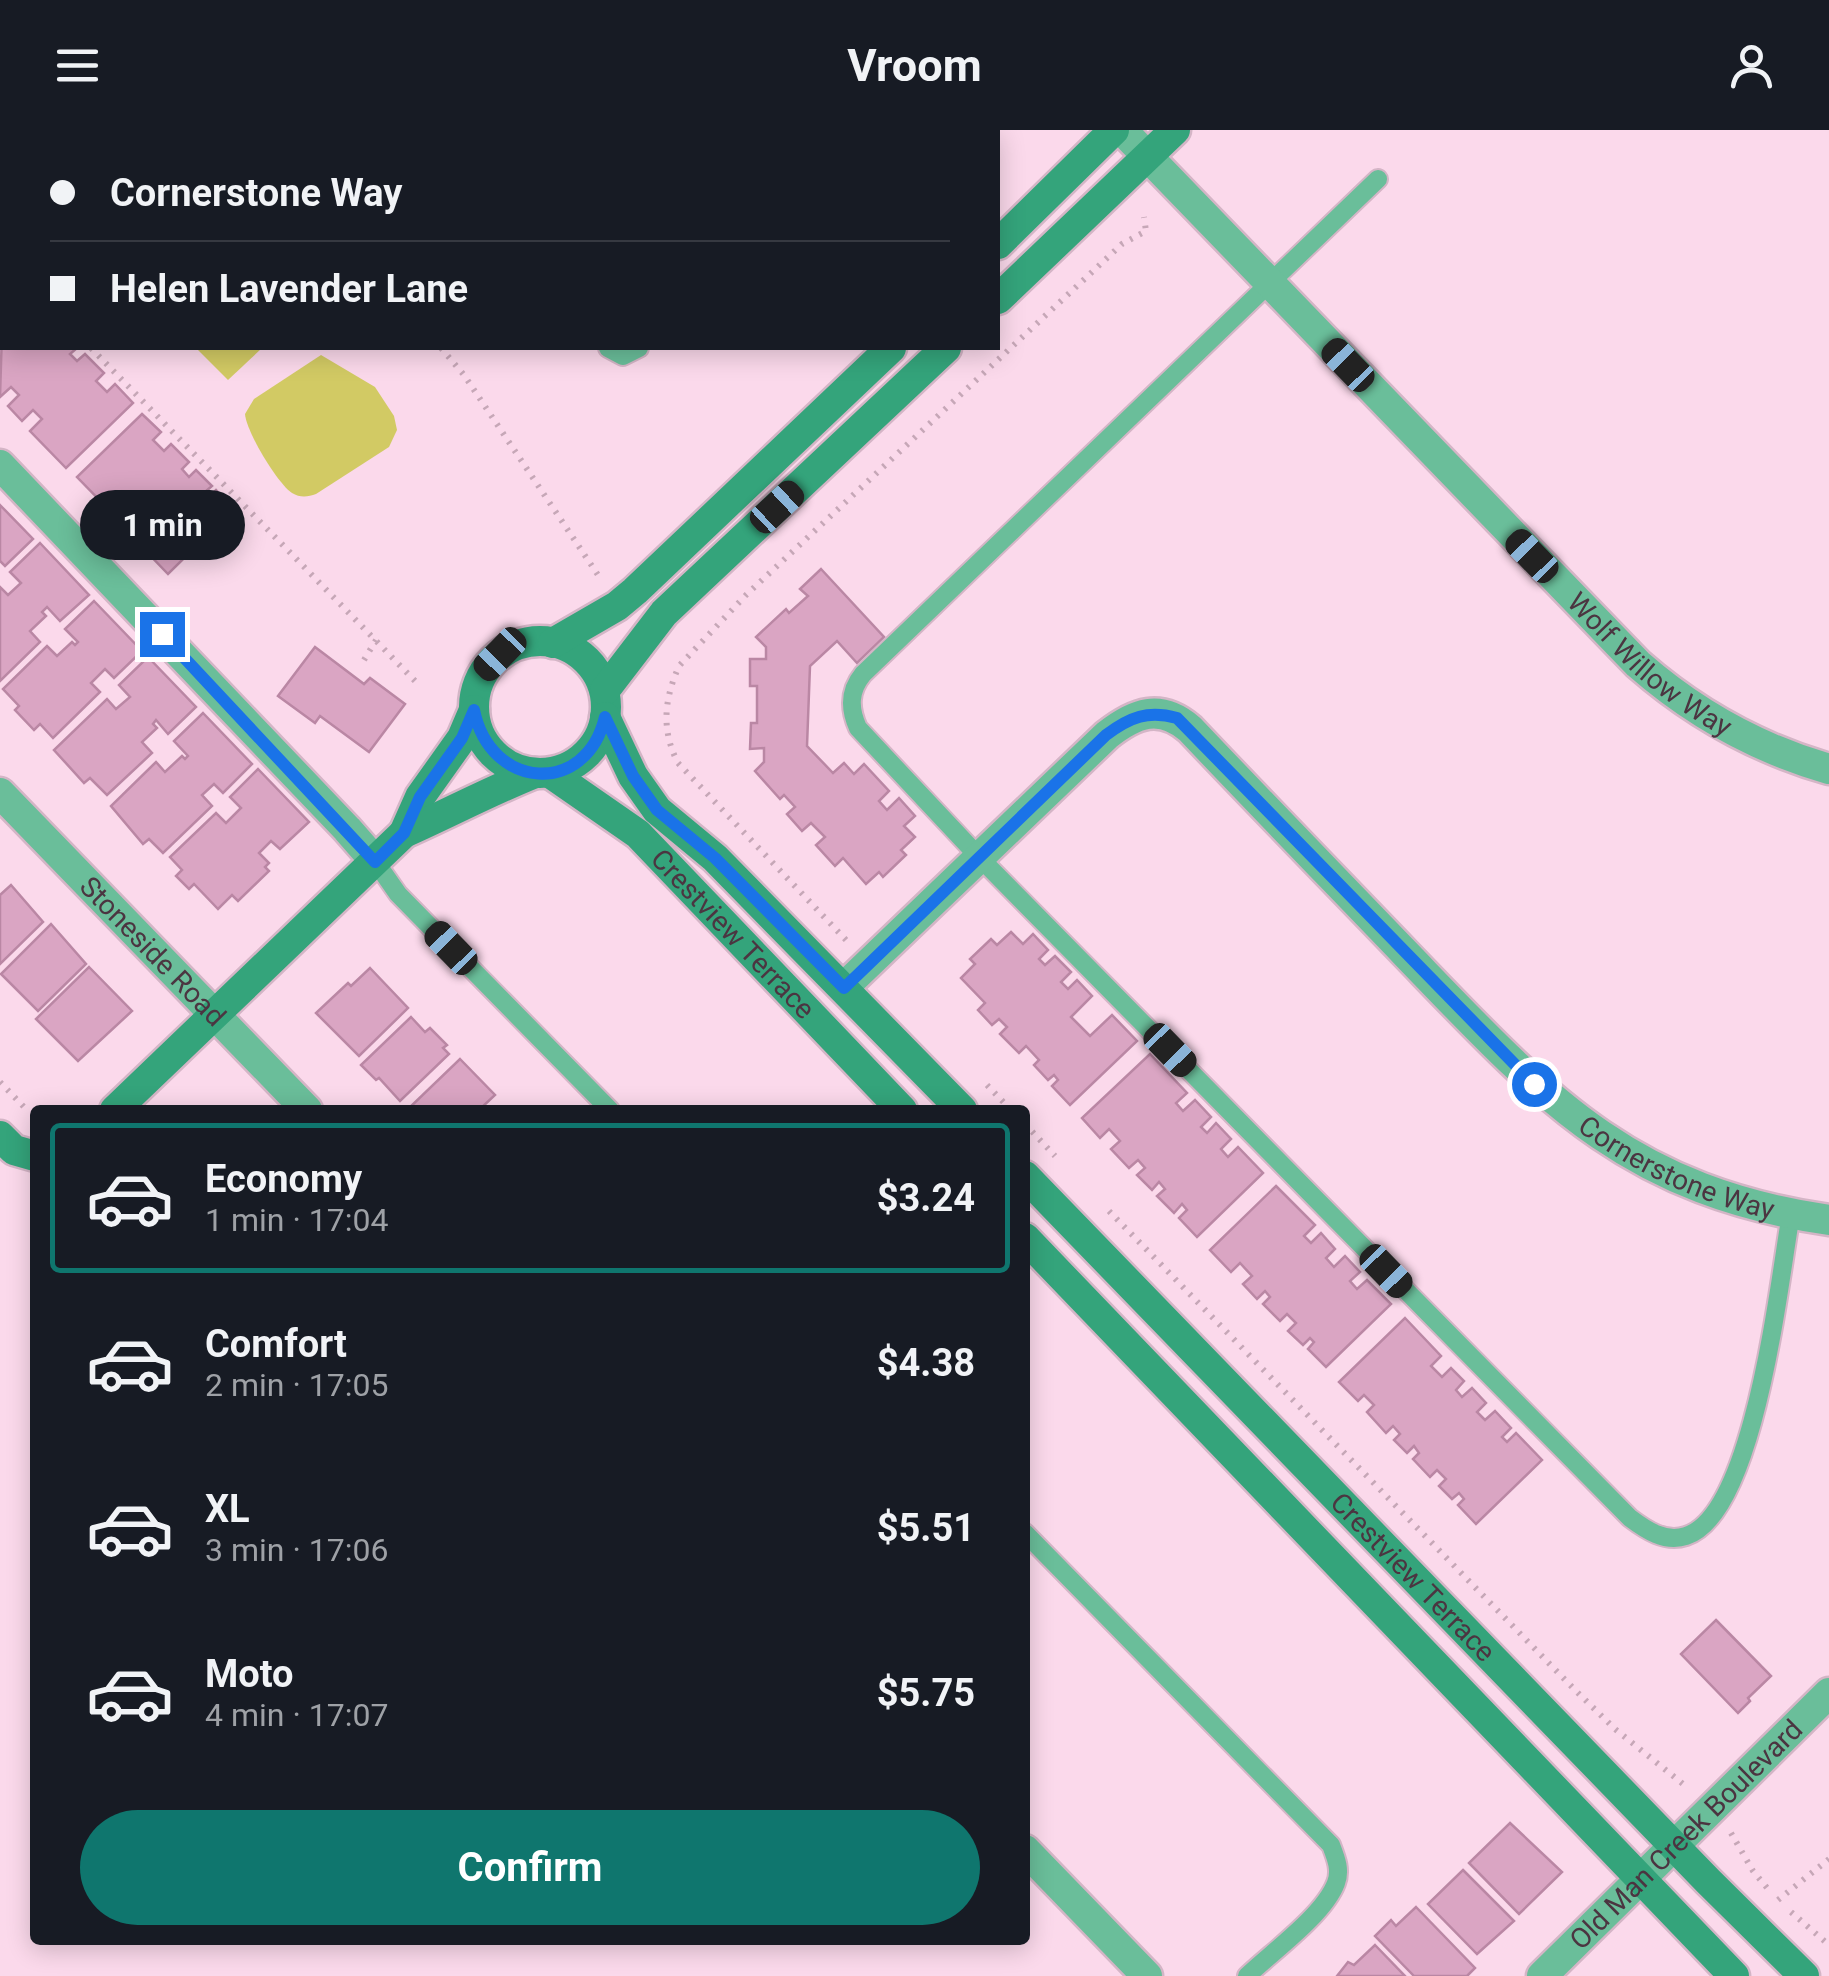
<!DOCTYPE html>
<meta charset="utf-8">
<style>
:root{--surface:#171b24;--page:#242831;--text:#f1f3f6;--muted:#9ea1a6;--line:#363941;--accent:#0f766e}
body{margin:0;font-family:Roboto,sans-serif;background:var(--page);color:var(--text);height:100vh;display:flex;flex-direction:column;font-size:38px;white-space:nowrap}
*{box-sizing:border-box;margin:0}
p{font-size:32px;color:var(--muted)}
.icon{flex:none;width:55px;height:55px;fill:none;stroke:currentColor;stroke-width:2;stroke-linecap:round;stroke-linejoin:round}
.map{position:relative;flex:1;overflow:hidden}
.panel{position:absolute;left:30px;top:975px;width:1000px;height:840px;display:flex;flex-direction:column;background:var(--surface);border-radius:10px;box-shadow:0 5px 25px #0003}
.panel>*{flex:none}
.guide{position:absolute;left:0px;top:0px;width:1000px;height:220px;box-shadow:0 5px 25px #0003;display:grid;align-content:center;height:220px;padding:0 50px;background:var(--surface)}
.end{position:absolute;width:45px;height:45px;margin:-22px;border:12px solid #1a73e8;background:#fff;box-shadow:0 0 0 5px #fff}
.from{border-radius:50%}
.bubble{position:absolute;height:70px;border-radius:35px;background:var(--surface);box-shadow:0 5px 25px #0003;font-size:32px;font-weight:700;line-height:70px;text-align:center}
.car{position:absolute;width:30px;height:60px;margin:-30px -15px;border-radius:12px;box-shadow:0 0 8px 2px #0007;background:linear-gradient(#222 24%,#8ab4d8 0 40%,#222 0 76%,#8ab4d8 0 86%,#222 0)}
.guide b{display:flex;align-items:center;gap:35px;height:95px;font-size:38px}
.guide b+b{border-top:2px solid var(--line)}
.guide i{width:25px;height:25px;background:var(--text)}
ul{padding:18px 0 0;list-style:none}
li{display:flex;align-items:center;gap:30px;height:150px;margin:0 20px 15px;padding:0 30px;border:5px solid transparent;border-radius:10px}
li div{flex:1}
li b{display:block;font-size:38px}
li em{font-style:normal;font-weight:700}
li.on{border-color:var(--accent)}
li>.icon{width:90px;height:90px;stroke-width:1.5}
.action{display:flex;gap:20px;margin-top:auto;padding:20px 50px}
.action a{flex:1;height:115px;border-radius:60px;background:var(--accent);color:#fff;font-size:40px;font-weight:700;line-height:115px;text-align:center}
header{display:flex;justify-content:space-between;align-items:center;height:130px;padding:0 50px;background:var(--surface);font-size:45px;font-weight:700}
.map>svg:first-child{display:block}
</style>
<header><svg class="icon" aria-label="menu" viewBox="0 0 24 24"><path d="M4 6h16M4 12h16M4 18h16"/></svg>Vroom<svg class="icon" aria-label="person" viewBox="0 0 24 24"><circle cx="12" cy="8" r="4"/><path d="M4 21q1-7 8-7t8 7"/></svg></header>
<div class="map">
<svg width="1829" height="1846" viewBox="0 0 1829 1846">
<rect width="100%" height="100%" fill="#fbd9eb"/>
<g fill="#d2ca64">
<path d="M196,218H262L228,250Z"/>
<path d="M321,225L375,257L394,286L397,300L389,317L316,364C308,367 300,368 292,363C277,353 246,301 245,284L254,269Z"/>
</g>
<g fill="#daa5c3" stroke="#ba87a4" stroke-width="2.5">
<path d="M2,201V218H77L70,224L77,231L85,224L104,243L96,251L107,262L115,254L133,273L66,338L30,301L42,289L33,280L22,291L8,276L19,265L11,257L0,267Z"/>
<path d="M142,284L161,302L153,310L164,321L171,314L189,332L182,339L189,347L196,340L212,356L205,362L209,367L216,360L234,379L168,444L142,417L152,406L146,399L136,408L122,394L133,383L123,373L112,383L77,347Z"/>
<path d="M0,375L33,409L5,436L0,431Z"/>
<path d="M40,413L89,465L60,491L47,477L42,482L46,486L30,501L40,512L0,551V457L8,465L21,453L10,442Z"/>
<path d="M821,439L884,507L857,533L837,511L810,536L807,616L833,643L844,633L854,644L864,634L889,661L879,671L887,680L899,668L915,686L904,696L915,707L901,720L906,725L883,747L879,742L866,754L843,728L835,736L816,715L825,707L811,693L802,701L787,684L795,677L784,665L780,669L755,641L764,632V618L750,619L751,593H757V556H750V529H766V517L756,507L786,479L789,483L808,466L800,459Z"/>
<path d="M94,471L142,521L114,548L105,539L91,553L100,562L53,608L40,594L34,600L15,580L19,576L3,559L47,516L57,526L72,512L75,515L78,512L65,499Z"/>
<path d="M315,517L364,554L370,548L405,574L369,622L320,586L315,593L278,566Z"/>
<path d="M148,527L196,577L168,604L156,590L153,594L157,598L142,612L152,623L107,665L90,648L84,653L54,620L107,569L116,579L130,567L119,555Z"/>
<path d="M203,583L252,634L223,663L214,654L202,665L212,676L163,723L149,709L143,714L111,676L156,632L165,642L182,626L185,629L188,626L174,611Z"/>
<path d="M258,639L309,692L280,719L271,711L259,723L269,733L265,737L269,741L238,771L232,765L218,779L194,754L189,759L176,746L182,740L170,727L216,683L226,693L241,678L230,667Z"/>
<path d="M11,755L43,792L0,834V765Z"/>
<path d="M51,794L86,834L38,881L1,844Z"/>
<path d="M1011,802L1023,814L1033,804L1048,820L1039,829L1045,835L1055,826L1071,842L1061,852L1068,859L1077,850L1092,866L1071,887L1090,906L1112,885L1137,911L1070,975L1052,956L1058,950L1054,945L1048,950L1034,935L1039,930L1026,916L1019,923L1000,904L1007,897L999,889L992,895L978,880L985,873L961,848L975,834L970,829L991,809L997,815Z"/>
<path d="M89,837L132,881L78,931L36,889Z"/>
<path d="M370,838L408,878L359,926L316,883L348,853L351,856Z"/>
<path d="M411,887L425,902L430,898L447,915L443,918L449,924L400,971L379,948L376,950L361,935Z"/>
<path d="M1150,924L1187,963L1176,973L1183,981L1195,970L1211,987L1201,997L1207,1003L1216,993L1231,1009L1221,1019L1228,1027L1238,1017L1263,1043L1197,1107L1179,1088L1187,1080L1182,1074L1174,1083L1157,1066L1165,1059L1159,1052L1152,1060L1137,1045L1145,1038L1138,1030L1129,1038L1111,1019L1120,1011L1109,999L1100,1008L1082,988Z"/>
<path d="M460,929L495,965L479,980H407Z"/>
<path d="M1276,1056L1315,1095L1304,1106L1311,1113L1321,1103L1335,1119L1326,1128L1334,1137L1345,1126L1360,1142L1350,1151L1357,1159L1367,1150L1391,1174L1326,1237L1308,1219L1314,1212L1310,1208L1303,1215L1288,1201L1296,1193L1287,1184L1280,1191L1263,1174L1270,1167L1265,1161L1257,1169L1243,1154L1252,1146L1240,1133L1231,1142L1210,1120Z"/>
<path d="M1405,1188L1441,1226L1431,1236L1442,1247L1451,1238L1464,1251L1456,1260L1462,1267L1472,1258L1486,1273L1477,1282L1485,1290L1495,1281L1511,1298L1502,1307L1507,1312L1516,1303L1542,1330L1476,1394L1458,1375L1464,1369L1459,1363L1452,1369L1439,1356L1446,1349L1437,1340L1430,1347L1413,1329L1419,1323L1414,1316L1407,1323L1394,1310L1400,1304L1393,1296L1386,1303L1367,1282L1374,1275L1364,1265L1358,1271L1339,1252Z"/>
<path d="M1716,1490L1771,1546L1748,1568L1750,1571L1738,1583L1681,1524Z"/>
<path d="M1510,1693L1562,1742L1519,1784L1469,1733Z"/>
<path d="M1463,1740L1514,1791L1477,1824L1428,1774Z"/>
<path d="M1416,1777L1475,1838L1467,1846H1414L1375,1806L1391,1790L1396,1796Z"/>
<path d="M1375,1815L1405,1846H1337L1348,1832L1354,1835Z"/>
</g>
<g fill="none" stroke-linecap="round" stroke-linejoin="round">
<defs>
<g id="lane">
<path d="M866,2L869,0"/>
<path d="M1378,49L863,544C849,561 849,578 858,598L979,727L1630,1388C1646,1400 1665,1413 1686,1406C1755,1384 1779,1151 1791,1084"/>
<path d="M608,218L623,226L639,218"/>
<path d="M375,731L398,764L610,980"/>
<path d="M1025,1403L1331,1715C1336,1728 1341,1740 1336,1753C1324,1785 1272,1822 1247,1846"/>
</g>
<g id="street">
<path id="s1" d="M1122,0L1638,534C1695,584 1756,618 1829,639"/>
<path d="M121,2L124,0"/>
<path d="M0,117L2,114"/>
<path d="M0,335L347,699L375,731"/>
<path id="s2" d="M0,663L307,980"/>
<path id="s3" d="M843,858L1107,605C1135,583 1160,573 1190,599C1261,674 1333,748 1405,823C1541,964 1624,1060 1829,1090"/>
<path d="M1025,1720L1147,1846"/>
<path id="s4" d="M1542,1846L1829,1563"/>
</g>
<g id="secondary">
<path d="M998,114L1114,0"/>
<path d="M998,169L1175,0"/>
<circle cx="540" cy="577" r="66"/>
<path d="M553,513L617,476L635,461L891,218"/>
<path d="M605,560L664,483L946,218"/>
<path d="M605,587L633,646L657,680L715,728L962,980"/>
<path id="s5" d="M550,643L638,704L902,980"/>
<path d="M404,703L420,667L462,608L474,580"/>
<path d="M115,980L404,703C449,683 490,661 535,643"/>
<path d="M0,1006L14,1020L35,1026"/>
<path id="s6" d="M1025,1046L1708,1751L1804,1846"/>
<path d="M1025,1108L1734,1846"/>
</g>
</defs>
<use href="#lane" stroke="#d4b5c6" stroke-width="22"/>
<use href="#street" stroke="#d4b5c6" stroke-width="35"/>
<use href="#secondary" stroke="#d4b5c6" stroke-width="35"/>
<g stroke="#c6a7b7" stroke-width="6" stroke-dasharray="2.5 8" stroke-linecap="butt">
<path d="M296,0L298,2"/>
<path d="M91,218L418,554"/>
<path d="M441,218L464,245L602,451"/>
<path d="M364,530L376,510"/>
<path d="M846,810L678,633C661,600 664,570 679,536L746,465L1122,114L1146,101L1144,87"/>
<path d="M0,952L24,977"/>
<path d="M987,955L1011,980"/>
<path d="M1025,994L1055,1026"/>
<path d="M1109,1081L1574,1559L1615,1599L1688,1658"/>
<path d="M1731,1703L1753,1741L1768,1759"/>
<path d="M1778,1770L1829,1729"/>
<path d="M1791,1782L1829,1815"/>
</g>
<use href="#lane" stroke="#6abe9a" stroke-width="18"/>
<use href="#street" stroke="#6abe9a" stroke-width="30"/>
<use href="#secondary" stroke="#34a47b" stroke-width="30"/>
</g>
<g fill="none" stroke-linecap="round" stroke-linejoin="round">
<path stroke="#1a73e8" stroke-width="12" d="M162,504L375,732L404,703L420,667L462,608L474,580C490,660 586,667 605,587L633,646L657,680L715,728L844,858L1106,605C1130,587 1148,580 1177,588L1534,954"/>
</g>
<g text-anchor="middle" stroke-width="9" stroke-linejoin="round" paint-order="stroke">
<g font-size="28" fill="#4b3541" stroke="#fbd9eb">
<text dy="10" stroke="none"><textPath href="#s1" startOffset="752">Wolf Willow Way</textPath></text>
<text dy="10" stroke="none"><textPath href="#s5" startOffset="245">Crestview Terrace</textPath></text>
<text dy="10" stroke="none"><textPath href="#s2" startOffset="220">Stoneside Road</textPath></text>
<text dy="10" stroke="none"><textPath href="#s3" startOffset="1120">Cornerstone Way</textPath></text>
<text dy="10" stroke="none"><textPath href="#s6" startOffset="558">Crestview Terrace</textPath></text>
<text dy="10" stroke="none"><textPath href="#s4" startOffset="202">Old Man Creek Boulevard</textPath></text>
</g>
</g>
</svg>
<i class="end from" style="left:1534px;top:954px"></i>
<i class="end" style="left:162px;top:504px"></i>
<div class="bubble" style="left:80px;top:360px;width:165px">1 min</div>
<i class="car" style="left:1348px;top:235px;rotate:316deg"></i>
<i class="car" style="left:777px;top:377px;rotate:47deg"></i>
<i class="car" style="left:1532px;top:426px;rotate:316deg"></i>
<i class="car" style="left:500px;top:524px;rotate:224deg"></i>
<i class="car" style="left:451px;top:818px;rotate:316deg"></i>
<i class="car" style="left:1170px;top:920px;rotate:136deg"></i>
<i class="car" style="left:1386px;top:1141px;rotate:136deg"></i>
<div class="guide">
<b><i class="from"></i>Cornerstone Way</b>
<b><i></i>Helen Lavender Lane</b>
</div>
<section class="panel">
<ul>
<li class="on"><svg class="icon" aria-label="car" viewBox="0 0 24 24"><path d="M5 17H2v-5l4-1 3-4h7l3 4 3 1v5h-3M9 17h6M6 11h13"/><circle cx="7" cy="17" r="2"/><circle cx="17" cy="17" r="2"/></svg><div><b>Economy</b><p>1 min · 17:04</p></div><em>$3.24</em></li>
<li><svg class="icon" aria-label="car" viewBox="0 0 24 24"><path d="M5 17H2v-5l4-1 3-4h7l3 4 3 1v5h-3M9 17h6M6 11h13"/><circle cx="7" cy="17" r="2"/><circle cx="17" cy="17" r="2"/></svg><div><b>Comfort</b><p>2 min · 17:05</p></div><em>$4.38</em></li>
<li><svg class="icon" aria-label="car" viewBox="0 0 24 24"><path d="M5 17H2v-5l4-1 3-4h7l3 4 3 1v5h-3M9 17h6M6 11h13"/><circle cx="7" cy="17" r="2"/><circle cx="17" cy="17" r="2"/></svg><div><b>XL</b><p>3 min · 17:06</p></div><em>$5.51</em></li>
<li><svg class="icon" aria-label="car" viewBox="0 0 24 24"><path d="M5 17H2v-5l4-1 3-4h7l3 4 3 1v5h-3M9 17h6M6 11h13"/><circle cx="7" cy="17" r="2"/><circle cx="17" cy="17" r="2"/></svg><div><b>Moto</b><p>4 min · 17:07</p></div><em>$5.75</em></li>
</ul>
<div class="action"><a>Confirm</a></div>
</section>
</div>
